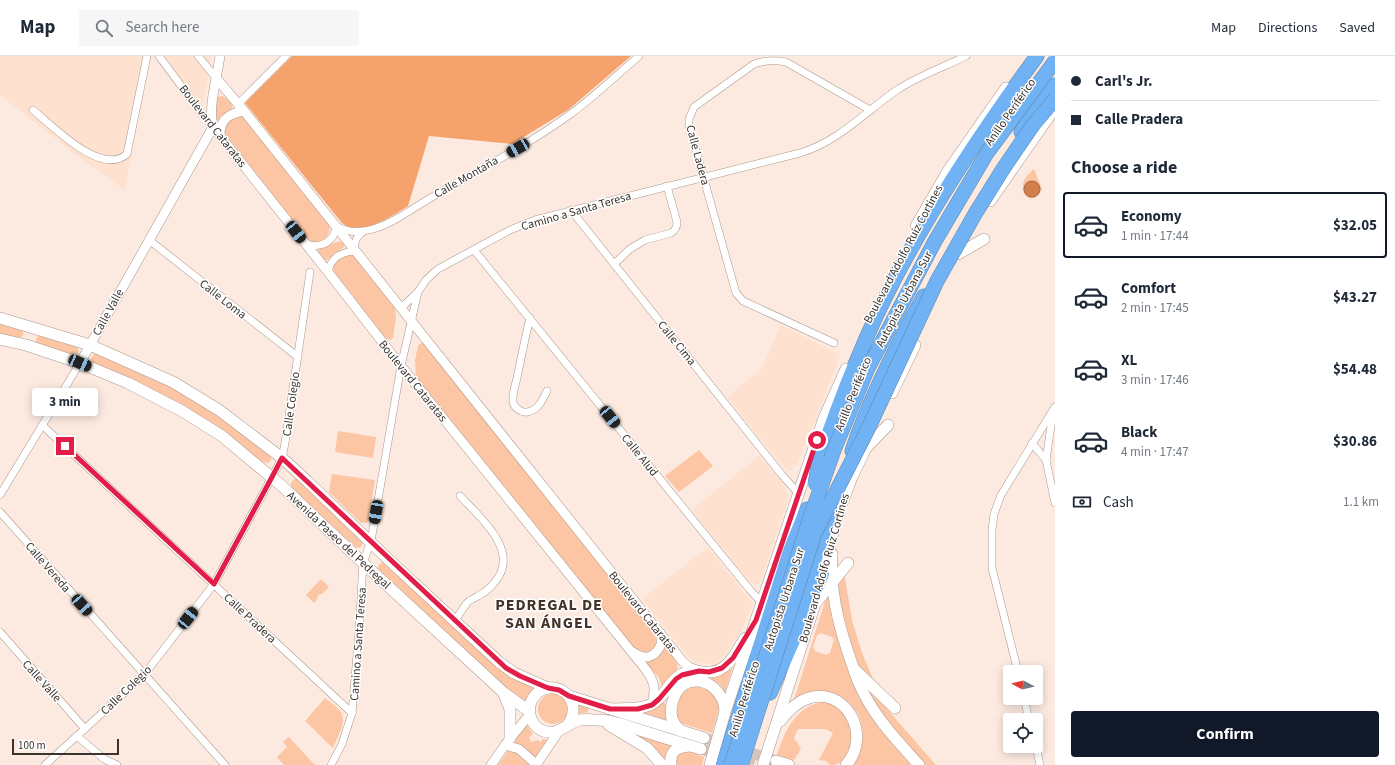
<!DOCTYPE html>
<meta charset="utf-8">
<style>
:root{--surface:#fff;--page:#f6f6f7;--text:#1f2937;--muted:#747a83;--line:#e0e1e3;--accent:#111827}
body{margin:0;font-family:"Source Sans 3",sans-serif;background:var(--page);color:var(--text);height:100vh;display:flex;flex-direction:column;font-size:15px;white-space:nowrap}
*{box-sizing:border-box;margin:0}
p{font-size:13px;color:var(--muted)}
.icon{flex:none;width:22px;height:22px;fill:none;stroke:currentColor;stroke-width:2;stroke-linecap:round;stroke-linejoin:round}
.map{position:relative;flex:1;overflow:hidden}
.panel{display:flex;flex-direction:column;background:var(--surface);width:340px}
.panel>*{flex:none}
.banner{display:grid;align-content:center;height:88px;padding:0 16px;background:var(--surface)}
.needle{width:26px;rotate:277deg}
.controls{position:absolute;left:1003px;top:609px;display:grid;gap:8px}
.controls a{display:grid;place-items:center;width:40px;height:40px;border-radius:4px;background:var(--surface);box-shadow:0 2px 10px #0003;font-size:20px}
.scale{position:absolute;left:12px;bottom:10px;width:107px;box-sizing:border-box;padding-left:4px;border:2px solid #3b332e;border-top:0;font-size:11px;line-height:14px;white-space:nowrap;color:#3b332e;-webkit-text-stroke:3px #fff;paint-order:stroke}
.end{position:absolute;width:18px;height:18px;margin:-9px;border:5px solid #e11d48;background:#fff;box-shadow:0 0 0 2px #fff}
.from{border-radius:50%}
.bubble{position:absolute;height:28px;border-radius:4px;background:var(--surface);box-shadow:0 2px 10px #0003;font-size:13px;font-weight:700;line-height:28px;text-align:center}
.car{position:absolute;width:12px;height:24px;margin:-12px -6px;border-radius:5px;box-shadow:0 0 3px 1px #0007;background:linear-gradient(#222 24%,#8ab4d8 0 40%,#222 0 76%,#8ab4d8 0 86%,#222 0)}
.banner b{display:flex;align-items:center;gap:14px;height:38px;font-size:15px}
.banner b+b{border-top:1px solid var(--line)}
.banner i{width:10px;height:10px;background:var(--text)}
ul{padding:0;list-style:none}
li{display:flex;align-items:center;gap:12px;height:66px;margin:0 8px 6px;padding:0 8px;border:2px solid transparent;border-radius:4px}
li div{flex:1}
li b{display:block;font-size:15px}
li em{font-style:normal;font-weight:700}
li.on{border-color:var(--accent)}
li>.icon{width:36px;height:36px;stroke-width:1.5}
h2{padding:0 16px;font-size:18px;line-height:48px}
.pay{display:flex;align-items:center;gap:10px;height:44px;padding:0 16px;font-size:15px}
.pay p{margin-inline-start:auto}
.action{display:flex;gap:8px;margin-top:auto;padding:8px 16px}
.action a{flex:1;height:46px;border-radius:4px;background:var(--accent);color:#fff;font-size:16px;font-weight:700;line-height:46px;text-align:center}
header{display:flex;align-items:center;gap:24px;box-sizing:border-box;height:56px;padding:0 20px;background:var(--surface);border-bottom:1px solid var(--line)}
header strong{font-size:19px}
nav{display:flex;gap:22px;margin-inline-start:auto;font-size:14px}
.search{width:280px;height:36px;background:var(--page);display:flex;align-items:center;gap:10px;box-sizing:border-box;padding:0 14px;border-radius:4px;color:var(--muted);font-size:15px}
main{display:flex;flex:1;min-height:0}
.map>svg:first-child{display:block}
</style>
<header>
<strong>Map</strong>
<div class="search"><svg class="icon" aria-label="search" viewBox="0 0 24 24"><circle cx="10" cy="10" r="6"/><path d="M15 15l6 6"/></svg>Search here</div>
<nav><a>Map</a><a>Directions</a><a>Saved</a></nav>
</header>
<main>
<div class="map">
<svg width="1055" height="709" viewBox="0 0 1055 709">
<rect width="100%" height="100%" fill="#fceae0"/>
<g fill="#ffe1d0">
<path d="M0,0H157L148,7L125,134L84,105L0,39Z"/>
<path d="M162,0H211L202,54Z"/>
<path d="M781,269L841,299L797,409L791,414L784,412L727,341L761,313Z"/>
<path d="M760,399L786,432L789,441L760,527L753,528L750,527L692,453Z"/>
<path d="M708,491L753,548L743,571L728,595L716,607L708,608L695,606L687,600L642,543Z"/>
</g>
<g fill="#fcc5a3" fill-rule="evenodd">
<path d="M221,40C229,42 233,46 232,54L217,65L216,64V42Z"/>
<path d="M240,57L330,170C330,183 319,190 308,184L222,74L224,70Z"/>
<path d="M1034,113L1042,133C1033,156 1008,133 1034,113Z"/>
<path d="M341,185L345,188L344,191L326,205L318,196L320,192Z"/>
<path d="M352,197L395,251L396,261L393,282L391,284L386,283L333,214L335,206L349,198Z"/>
<path d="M0,267L23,274C26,288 7,280 0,278Z"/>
<path d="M40,278L77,290L79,296L74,300L36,287V283Z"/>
<path d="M421,287L424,288L653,575C654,577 656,581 656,584C656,598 643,598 634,594L416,325L415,304L418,290Z"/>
<path d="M96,297L153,321L204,348L271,399V404L268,407L262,406L224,377L94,308L91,303L93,299Z"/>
<path d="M338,375L376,381L373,402L335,396Z"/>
<path d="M699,394L713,410L679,436L665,420Z"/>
<path d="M332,418L375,424L368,465L366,467H361L329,436Z"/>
<path d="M294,423H298L363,485L361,491L357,492L291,433V427Z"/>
<path d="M383,505L534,631L528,639L524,649L378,515V510Z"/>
<path d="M844,516L852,564L862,597L876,630L857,611L841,549L837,523Z"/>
<path d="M321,523L329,531L322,538L318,539L317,543L314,547L306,539Z"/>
<path d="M828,536L851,618L859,641L883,676L911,709H851C871,686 865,650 835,638C830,636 823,635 818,636C810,637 802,642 794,644ZM821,577L832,581L834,584L830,597L826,599L815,595L813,591L817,579Z"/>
<path d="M665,591C684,615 681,609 662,630L659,622L645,606C655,605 661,600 665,591Z"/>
<path d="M733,610L725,636L720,628L711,623L712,620Z"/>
<path d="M860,622L936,709H925L883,661Z"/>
<path d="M694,631C710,631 713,637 720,650L712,677L680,667C671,652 677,636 694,631Z"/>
<circle cx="553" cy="653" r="15"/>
<path d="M325,642C330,646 336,650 340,655C348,665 337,681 333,692L305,665Z"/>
<path d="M576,646L589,650L588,656L577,658Z"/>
<path d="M662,646L666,648V664L638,655Z"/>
<path d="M822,646L830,647L845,656L855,685C848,697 846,709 830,709L826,705L819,704L833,677L826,673H798L794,682L801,693L794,704L777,699C785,675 795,651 822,646Z"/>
<path d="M527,669L533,678L529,681L531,686L537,684L541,686L542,683L550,684L536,704L526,692L513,687Z"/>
<path d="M640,678L672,689C666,694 665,701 667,708L639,681Z"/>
<path d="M289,681L313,707L315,709H284L277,701L287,691L283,686Z"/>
<path d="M684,693L704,701L702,709H676V699Z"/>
<path d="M508,695L517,697L531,709H498Z"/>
</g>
<path fill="#f6a26d" d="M292,0H631L568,54L512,88L429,80L408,150C392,160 360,182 342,167L245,47Z"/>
<circle fill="#d1804b" stroke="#a46942" cx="1032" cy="133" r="8"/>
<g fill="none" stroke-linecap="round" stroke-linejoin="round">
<g stroke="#d5c5bc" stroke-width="11" stroke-dasharray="11 5.5" stroke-linecap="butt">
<path d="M704,682L773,704"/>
<path d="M701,693L754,709"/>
</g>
<defs>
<g id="minor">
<path d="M159,0L202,58L213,71"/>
<path d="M198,0L217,23"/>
<path d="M238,48L286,0"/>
<path d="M33,54C53,70 101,121 127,98L147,0"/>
<path d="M571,154L782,419L799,438"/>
<path d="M149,184L298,301"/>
<path d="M306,188C320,193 335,186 336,170C348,177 360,177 373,173C394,167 413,152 432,141C479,114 528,89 572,57C596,39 617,19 639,0"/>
<path d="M474,194L750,534L762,547"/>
<path d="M614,208L630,193L645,184L671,177C676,174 677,171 677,166L667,130"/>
<path d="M328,216C331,201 341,196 355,195C354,186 356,180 364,175"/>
<path d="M401,252L418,236"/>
<path d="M530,262C525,282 521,302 517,322C515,329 512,339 513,346C514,352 522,357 527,356C538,355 543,343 547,335"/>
<path d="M834,287L743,245L736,237L689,70V63L694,51L754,8C765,4 774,4 786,6L870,54"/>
<path d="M1053,356L1046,404L1055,447"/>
<path d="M42,369L352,657"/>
<path d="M1032,387L1046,404"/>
<path d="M0,439L80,307"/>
<path d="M0,456L225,709"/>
<path d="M455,564C459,559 463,552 467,547C470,543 474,543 478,540C484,537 490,532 494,527C522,496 480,461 460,440"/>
<path d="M0,576L85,673"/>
<path d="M1018,616L992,512V474L994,458L1001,439L1055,351"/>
<path d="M1024,642L1029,664"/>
<path d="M77,680L104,703L117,709"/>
<path d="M1036,690L1040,709"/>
<path d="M45,709L144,619L214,528L272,421L282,402L285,387L310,216"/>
<path d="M331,709L342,688L352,657L359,575L363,507L371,485L401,310L418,236L426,224L438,213L510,174L535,164L800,97C838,86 865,56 897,34C918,20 944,11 966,0"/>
</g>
<g id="tertiary">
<path d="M220,0C217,22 208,50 213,71L328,216L401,310L647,615C656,629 655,634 652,649"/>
<path d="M217,23L244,55L683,606L689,611L699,615"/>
<path d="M220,79C220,63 230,57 244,55"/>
<path d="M80,307L213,71"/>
<path d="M632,596C637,598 642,602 648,601C658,598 665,586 660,577"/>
<path d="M505,689L519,693L536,708"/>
<path d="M491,709L505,689L530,658"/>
<path d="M536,709L559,675"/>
</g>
<g id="secondary">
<path d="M990,145L1055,52"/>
<path d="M916,170L948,115L1006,32"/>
<path d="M958,198L984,183"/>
<path d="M0,262L90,289L173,326L219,354L282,402L307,425L388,503L499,606L514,617L548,632"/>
<path d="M0,283L26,289L80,307L128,327L182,355L222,380L282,430L363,507L504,637L529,655"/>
<path d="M892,337L915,289"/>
<path d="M864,394L888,369"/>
<path d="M832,498C829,542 843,584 858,625C872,659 895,682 919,709"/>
<path d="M821,525L837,460L852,421L864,396"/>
<path d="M815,548L848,507"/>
<path d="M855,614L895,652"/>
<path d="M504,638L510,653V682"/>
<path d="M569,640L704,682"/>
<path d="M610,653C630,652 650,656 663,638C668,631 674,622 682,618C693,613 700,617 709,616C728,616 737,595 745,582"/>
<path d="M780,665C787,656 795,647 806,643C845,628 873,679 846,709"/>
<path d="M568,669C587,640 549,618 533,642C526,653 530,668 541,674C557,682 566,667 580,664C585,663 591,664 596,664C612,664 628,670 643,675C662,681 681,687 701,693"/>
<path d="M609,669L647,692L662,709"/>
<path d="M681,675C677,671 674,668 672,663C669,650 675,630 689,626C708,621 724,637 725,655"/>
<path d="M776,705L789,709"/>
<path d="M671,709C669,695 677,691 689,690"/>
<path d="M710,709L725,656L824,362L846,313"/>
<path d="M763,709L814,551"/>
</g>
<g id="motorway">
<path d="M1021,76L1033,58L1055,29"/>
<path d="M852,395C870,341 896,290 924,240"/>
<path d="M819,405C840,344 863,283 893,226C934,147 984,72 1037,0"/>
<path d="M791,573L831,455"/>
<path d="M770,637L822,518"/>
<path d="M723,709L790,495L807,453"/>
</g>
</defs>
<use href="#minor" stroke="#ab978b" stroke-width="8"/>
<use href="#tertiary" stroke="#ab978b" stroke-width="10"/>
<use href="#secondary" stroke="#ab978b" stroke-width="12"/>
<use href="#motorway" stroke="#5d86ae" stroke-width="15"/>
<use href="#minor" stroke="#fff" stroke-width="7"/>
<use href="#tertiary" stroke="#fff" stroke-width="9"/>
<use href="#secondary" stroke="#fff" stroke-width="11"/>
<use href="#motorway" stroke="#70b2f3" stroke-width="14"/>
<defs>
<g id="motorway-bridge">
<path d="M815,428L819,405"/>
<path d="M816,475L868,373L937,225L975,158L1003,113L1033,69L1055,43"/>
<path d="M731,709L810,462L834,394L868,312L935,185L987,97L1055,5"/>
<path d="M741,709L818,467"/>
</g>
</defs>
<use href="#motorway-bridge" stroke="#5d86ae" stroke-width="15" stroke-linecap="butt"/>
<use href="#motorway-bridge" stroke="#70b2f3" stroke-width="14"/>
</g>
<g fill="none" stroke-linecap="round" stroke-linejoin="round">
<path stroke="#e11d48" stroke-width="5" d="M65,390L214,528L272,421L282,402L506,612L520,620L548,632L559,634L569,640L610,653H638L652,649L659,643L676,623L682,619L699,615L709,616L722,612L733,602L756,564L817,384"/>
</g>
<g text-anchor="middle" stroke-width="3" stroke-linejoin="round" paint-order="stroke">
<g font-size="12" fill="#3b332e" stroke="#fff">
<text transform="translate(1010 56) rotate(-55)" y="4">Anillo Periférico</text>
<text transform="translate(213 70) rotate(52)" y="4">Boulevard Cataratas</text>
<text transform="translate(698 99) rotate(75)" y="4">Calle Ladera</text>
<text transform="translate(466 121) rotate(-30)" y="4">Calle Montaña</text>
<text transform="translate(576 155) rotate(-16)" y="4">Camino a Santa Teresa</text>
<text transform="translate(903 198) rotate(-62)" y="4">Boulevard Adolfo Ruiz Cortines</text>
<text transform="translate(223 243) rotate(38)" y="4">Calle Loma</text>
<text transform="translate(904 243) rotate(-62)" y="4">Autopista Urbana Sur</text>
<text transform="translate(108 256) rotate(-61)" y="4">Calle Valle</text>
<text transform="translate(677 287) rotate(51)" y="4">Calle Cima</text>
<text transform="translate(413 325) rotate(51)" y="4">Boulevard Cataratas</text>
<text transform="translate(853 338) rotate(-68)" y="4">Anillo Periférico</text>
<text transform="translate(291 348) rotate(-82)" y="4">Calle Colegio</text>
<text transform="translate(640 399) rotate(51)" y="4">Calle Alud</text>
<text transform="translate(339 484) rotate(43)" y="4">Avenida Paseo del Pedregal</text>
<text transform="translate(48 511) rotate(49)" y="4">Calle Vereda</text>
<text transform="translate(824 512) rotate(-74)" y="4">Boulevard Adolfo Ruiz Cortines</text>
<text transform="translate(784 543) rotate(-72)" y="4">Autopista Urbana Sur</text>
<text transform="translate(643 556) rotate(51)" y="4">Boulevard Cataratas</text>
<text transform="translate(250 562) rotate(43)" y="4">Calle Pradera</text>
<text transform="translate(358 588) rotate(-86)" y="4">Camino a Santa Teresa</text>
<text transform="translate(42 625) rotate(48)" y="4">Calle Valle</text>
<text transform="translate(126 634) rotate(-44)" y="4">Calle Colegio</text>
<text transform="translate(744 643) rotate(-73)" y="4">Anillo Periférico</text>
</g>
<g font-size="16" font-weight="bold" letter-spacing="1" fill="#443329" stroke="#fff">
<text x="549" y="554">PEDREGAL DE<tspan x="549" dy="18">SAN ÁNGEL</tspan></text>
</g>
</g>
</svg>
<div class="controls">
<a><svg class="needle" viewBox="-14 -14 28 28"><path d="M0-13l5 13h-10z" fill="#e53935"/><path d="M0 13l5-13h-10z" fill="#747a83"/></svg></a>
<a><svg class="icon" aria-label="locate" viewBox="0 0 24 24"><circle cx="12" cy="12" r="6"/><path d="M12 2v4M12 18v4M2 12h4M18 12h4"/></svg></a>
</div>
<div class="scale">100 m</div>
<i class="end from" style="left:817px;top:384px"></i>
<i class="end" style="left:65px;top:390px"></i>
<div class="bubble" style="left:32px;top:332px;width:66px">3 min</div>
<i class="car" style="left:518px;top:92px;rotate:240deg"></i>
<i class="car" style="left:296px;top:176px;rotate:142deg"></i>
<i class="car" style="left:80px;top:307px;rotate:113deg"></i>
<i class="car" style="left:610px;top:361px;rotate:141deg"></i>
<i class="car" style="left:376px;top:456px;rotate:190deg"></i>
<i class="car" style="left:82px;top:549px;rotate:138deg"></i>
<i class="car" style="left:188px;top:562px;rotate:38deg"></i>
</div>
<section class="panel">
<div class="banner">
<b><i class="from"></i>Carl's Jr.</b>
<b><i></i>Calle Pradera</b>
</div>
<h2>Choose a ride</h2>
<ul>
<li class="on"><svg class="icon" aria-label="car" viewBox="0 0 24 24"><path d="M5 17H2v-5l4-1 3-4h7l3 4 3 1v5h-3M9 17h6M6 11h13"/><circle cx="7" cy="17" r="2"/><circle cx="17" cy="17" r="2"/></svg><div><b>Economy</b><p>1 min · 17:44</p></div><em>$32.05</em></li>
<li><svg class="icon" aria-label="car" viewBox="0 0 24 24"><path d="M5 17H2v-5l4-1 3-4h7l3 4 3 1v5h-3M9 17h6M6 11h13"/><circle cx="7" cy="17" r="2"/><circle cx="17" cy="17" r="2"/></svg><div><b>Comfort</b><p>2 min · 17:45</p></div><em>$43.27</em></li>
<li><svg class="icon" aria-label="car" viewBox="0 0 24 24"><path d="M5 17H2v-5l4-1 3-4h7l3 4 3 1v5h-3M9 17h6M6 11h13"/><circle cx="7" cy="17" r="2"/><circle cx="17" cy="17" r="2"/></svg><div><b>XL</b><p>3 min · 17:46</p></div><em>$54.48</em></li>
<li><svg class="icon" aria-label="car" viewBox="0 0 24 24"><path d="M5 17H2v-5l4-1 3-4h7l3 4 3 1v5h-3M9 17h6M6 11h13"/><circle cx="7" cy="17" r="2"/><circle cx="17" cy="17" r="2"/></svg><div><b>Black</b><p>4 min · 17:47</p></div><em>$30.86</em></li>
</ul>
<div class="pay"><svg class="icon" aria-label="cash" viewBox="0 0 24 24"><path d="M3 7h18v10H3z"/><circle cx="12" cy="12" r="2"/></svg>Cash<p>1.1 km</p></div>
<div class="action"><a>Confirm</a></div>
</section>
</main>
